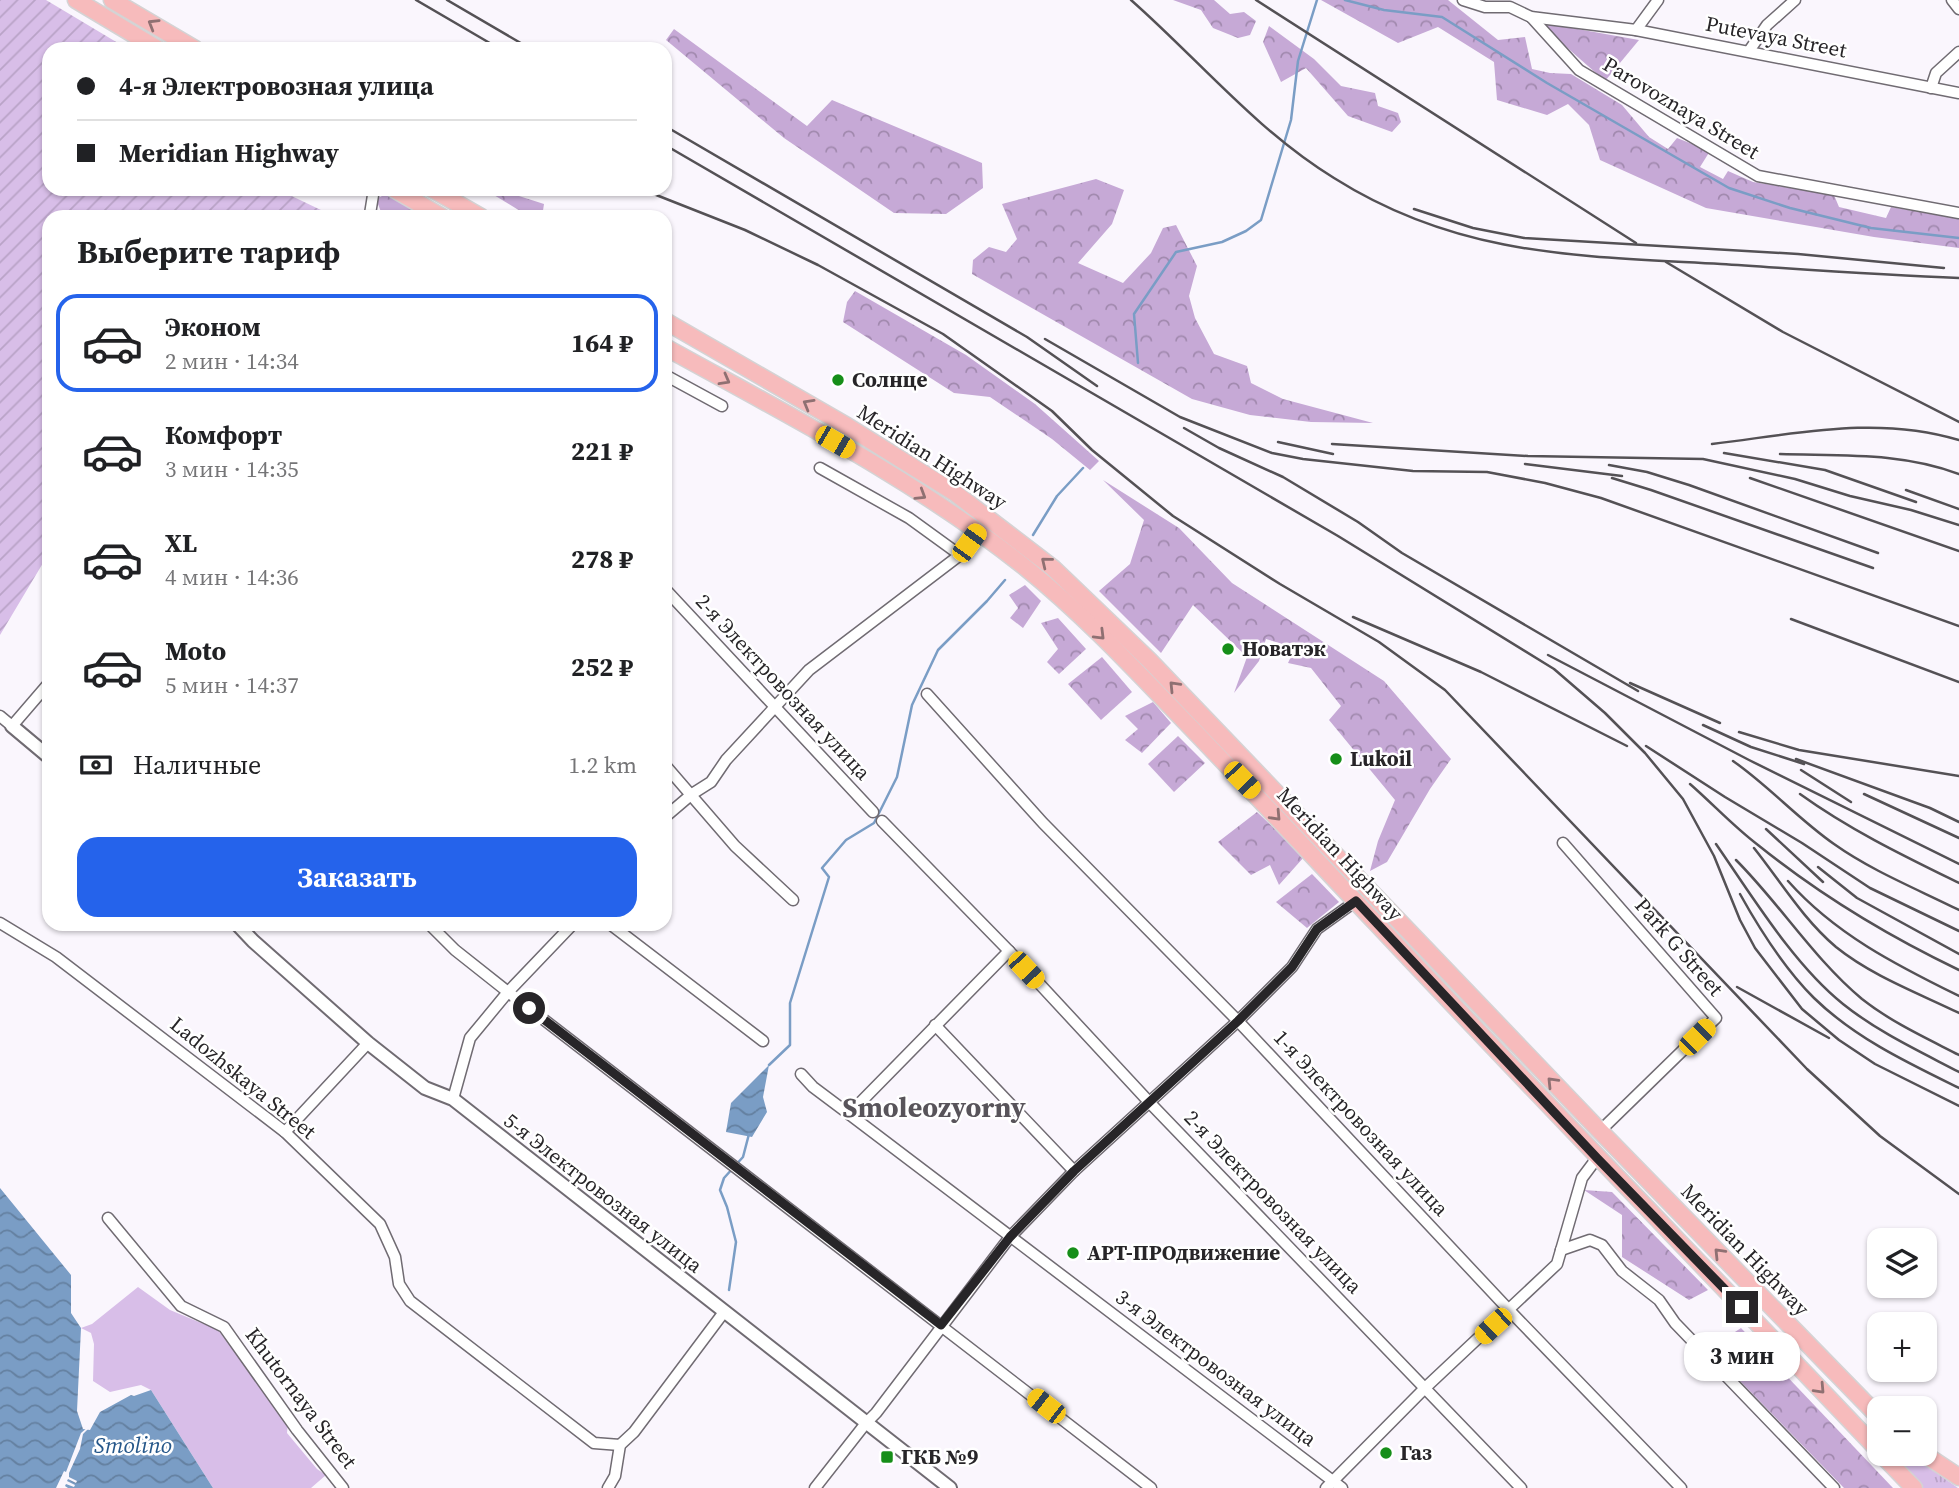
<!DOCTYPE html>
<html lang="ru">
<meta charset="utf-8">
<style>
:root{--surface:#fff;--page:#f6f6f6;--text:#202124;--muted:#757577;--line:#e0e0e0;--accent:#2563eb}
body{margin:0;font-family:"Source Serif 4",serif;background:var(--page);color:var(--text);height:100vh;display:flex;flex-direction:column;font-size:26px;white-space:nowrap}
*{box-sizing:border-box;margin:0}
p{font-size:23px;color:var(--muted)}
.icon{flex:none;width:38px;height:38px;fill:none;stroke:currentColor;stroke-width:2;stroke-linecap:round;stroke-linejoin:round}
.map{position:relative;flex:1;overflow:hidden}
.panel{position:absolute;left:42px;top:210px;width:630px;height:721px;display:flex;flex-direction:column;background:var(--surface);border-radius:21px;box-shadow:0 2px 5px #0004}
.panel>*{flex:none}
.banner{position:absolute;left:42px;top:42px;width:630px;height:154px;border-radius:21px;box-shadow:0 2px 5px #0004;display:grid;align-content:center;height:154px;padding:0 35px;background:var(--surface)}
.tools{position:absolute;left:1867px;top:1228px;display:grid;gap:14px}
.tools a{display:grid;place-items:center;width:70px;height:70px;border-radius:14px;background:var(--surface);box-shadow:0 2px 5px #0004;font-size:35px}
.end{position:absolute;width:32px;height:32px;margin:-16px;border:9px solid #272528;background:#fff;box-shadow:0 0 0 4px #fff}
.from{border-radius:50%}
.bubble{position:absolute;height:49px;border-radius:21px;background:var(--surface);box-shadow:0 2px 5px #0004;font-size:23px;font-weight:700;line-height:49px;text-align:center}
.car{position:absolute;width:21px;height:42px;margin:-21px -10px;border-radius:9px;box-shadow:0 0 5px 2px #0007;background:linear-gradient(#f5c518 24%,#345 0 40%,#f5c518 0 76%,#345 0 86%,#f5c518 0)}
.banner b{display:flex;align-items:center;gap:24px;height:66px;font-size:26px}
.banner b+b{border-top:2px solid var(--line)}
.banner i{width:18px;height:18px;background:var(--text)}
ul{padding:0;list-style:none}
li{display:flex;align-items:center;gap:21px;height:98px;margin:0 14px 10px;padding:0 21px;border:4px solid transparent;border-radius:21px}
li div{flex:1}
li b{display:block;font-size:26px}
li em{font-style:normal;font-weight:700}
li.active{border-color:var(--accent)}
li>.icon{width:63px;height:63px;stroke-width:1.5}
h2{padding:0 35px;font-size:32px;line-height:84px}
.pay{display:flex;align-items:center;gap:18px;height:77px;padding:0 35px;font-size:26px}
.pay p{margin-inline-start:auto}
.primary-button{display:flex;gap:14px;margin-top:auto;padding:14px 35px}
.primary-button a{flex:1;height:80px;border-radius:21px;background:var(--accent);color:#fff;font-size:28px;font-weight:700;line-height:80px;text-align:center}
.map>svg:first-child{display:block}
</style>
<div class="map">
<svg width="1959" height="1488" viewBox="0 0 1959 1488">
<defs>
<pattern id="grass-tufts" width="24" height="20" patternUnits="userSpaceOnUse" patternTransform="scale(1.75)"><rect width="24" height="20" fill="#d8bee8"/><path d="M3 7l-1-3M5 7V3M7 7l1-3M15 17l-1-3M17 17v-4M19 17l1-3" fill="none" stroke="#b9a3c7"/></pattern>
<pattern id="forest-crowns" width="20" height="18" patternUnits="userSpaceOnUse" patternTransform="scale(1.75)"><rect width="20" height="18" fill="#c6a9d6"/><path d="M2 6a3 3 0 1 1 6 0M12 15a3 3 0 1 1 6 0" fill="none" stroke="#a189ae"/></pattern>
<pattern id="garden-furrows" width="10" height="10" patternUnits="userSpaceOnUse" patternTransform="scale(1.75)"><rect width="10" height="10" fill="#d8bee8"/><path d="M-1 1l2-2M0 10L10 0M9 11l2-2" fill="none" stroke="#b9a3c7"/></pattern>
<pattern id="water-waves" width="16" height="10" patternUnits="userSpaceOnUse" patternTransform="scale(1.75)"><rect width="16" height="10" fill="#7a9dc5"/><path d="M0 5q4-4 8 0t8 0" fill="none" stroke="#6480a0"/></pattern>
</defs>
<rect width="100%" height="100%" fill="#faf6fd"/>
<path fill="url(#grass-tufts)" d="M1890,1454H1910L1958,1488H1921Z"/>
<g fill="url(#forest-crowns)">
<path d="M1173,0H1214L1230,14L1244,12L1256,21L1250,35L1238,38L1213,28L1201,10Z"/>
<path d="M1321,0H1448L1498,40L1525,37L1532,69L1550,73L1571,74L1622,105L1649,137L1668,149L1677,138L1710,151L1700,167L1723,179L1728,171L1753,182L1834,195L1839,207L1886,218L1891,207L1959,219V248L1874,237L1706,208L1600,160L1589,125L1568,104L1547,115L1497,100L1494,62L1438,27L1398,43Z"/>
<path d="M1538,22L1639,40L1605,81Z"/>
<path d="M1269,26L1314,59L1341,86L1375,93L1378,106L1398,113L1401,122L1392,132L1348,116L1306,68L1281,82L1263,42Z"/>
<path d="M674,29L807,126L832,100L982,163L983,188L946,214L894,213L784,138L666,40Z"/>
<path d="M1096,179L1124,190L1112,224L1078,263L1123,283L1151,253L1163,228L1176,225L1197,266L1189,296L1195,318L1214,354L1247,366L1251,383L1283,399L1373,423L1311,422L1250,415L1192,399L972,274L973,260L989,247L1006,252L1017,239L1002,204Z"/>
<path d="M484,189H497L544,204L542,217H530Z"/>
<path d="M388,193L427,217H383L376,199Z"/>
<path d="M855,291L966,355L1035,404L1099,461L1090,470L1052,439L990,397L954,393L843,322L847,302Z"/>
<path d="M1103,480L1179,528L1232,583L1384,681L1451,759L1430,789L1387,862L1370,871L1378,841L1395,800L1329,720L1341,706L1311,668L1288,663L1295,648L1266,639L1259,661L1234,693L1247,657L1193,605L1161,653L1099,591L1130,564L1144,520Z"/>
<path d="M1025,585L1041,601L1023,628L1010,618L1018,608L1009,595Z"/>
<path d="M1058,618L1086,649L1059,674L1047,662L1058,649L1041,623Z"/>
<path d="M1102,657L1132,692L1101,720L1068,684Z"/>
<path d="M1153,702L1171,723L1142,753L1125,740L1138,729L1125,716Z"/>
<path d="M1178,736L1205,763L1174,792L1148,764Z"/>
<path d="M1257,812L1304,857L1279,885L1270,865L1251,875L1218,842Z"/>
<path d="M1312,874L1339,902L1307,928L1276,902Z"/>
<path d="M1584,1190L1612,1192L1708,1290L1689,1300L1622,1257V1215Z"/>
<path d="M1741,1328L1893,1488H1844L1709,1349Z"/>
</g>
<path fill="url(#garden-furrows)" d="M0,0H46L128,49H49V189H277L323,211L315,217H49V553L0,635Z"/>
<path fill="#d8bee8" d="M138,1287L170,1310L218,1330L288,1421L287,1433L317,1469L326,1475L311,1488H213L151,1390L141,1385L110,1392L93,1381L94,1344L91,1333L81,1328L92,1324Z"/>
<g fill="url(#water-waves)">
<path d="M769,1065L763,1097L767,1112L752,1137L726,1132L731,1103Z"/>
<path d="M0,1188L71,1275V1313L81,1328L77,1411L83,1429L90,1430L100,1412L131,1395L134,1396L151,1390L213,1488H0Z"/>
</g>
<path fill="#faf6fd" d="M88,1427L89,1428L83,1434L80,1449L69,1473V1477L77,1481L76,1483L68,1479L67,1481L75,1485L74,1487L66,1484L65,1486L68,1488H56L64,1471L66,1472L81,1433Z"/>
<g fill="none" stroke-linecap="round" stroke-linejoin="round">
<g stroke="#7a9dc5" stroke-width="2.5">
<path d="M1345,0L1384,10L1442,17L1547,83L1729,188L1790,208L1871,228L1959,238"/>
<path d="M1138,363L1134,314L1176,252L1222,242L1246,231L1261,220L1291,120L1298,61L1317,0"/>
<path d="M1033,535L1057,496L1083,468"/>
<path d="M769,1065L790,1045V1003L829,877L822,868L846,840L874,823L897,777L912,705L938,650L987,601L1005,580"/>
<path d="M729,1290L736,1242L727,1207L720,1190L724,1178L743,1157L749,1134"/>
</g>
<defs>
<g id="minor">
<path d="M1463,0L1485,7H1510L1531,17L1636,30L1959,93"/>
<path d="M1952,0L1959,9"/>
<path d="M1531,17L1579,70L1758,176L1959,213"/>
<path d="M1636,30L1658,0"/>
<path d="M1749,51L1767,25L1795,0"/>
<path d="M1931,88L1936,73L1959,52"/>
<path d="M373,217L370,214L374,189"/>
<path d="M665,375L722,406"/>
<path d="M820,468L909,518L960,555"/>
<path d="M665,589L873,812"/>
<path d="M927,694L1043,823L1238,1021L1509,1310L1681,1488"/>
<path d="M0,716L12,726L49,683"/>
<path d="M665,765L735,846L793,900"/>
<path d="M665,817L692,794L711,782L726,760L809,670L960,555L977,532"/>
<path d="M882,821L1009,951L1150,1103L1521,1488"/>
<path d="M1563,843L1716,1018L1600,1131"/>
<path d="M0,923L56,957L285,1132L380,1224L395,1257L399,1284L410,1301L594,1443L620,1445"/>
<path d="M429,924L455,950L508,992L1151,1488"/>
<path d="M610,924L763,1041"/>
<path d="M935,1025L1074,1171"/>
<path d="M801,1074L813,1087L849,1114L1342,1488"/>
<path d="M453,1099L470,1038L508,992L573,924"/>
<path d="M849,1114L1009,951"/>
<path d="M285,1132L368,1043"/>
<path d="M108,1218L181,1306L224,1327L297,1430L343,1488"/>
<path d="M1561,1250L1590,1240L1602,1245L1622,1271L1659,1300L1675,1323L1834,1488"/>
<path d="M608,1488L615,1476L620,1445L634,1432L724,1312"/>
<path d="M815,1488L866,1423L876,1413L1010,1237L1074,1171L1238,1021L1292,967L1317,929L1356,901"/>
<path d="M1326,1488L1425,1388L1557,1264L1582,1178L1597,1158"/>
</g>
<g id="tertiary">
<path d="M12,726L49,757"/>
<path d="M237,924L253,941L368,1043L425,1088L453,1099L950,1488"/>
</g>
<g id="primary">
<path d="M76,0L158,49"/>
<path d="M112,0L195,49"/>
<path d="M394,189L442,217"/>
<path d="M432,189L481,217"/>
<path d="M665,321L847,426L955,493L1053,568L1149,660L1600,1131L1880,1418"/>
<path d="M665,347C788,415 916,480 1026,568C1078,610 1124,658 1170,706C1239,777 1307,850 1376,923C1542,1100 1712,1275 1880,1452"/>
<path d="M1881,1454L1914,1488"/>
<path d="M1924,1454L1959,1477"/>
</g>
</defs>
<use href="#minor" stroke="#706b72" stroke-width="13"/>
<use href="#tertiary" stroke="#706b72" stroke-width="16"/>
<use href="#primary" stroke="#d4d3d4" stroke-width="19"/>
<use href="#minor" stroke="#fff" stroke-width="10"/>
<use href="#tertiary" stroke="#fff" stroke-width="12"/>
<use href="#primary" stroke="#f7bbbc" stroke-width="16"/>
<g stroke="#545155" stroke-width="2.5">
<path d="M416,0L500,49"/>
<path d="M447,0L531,49"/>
<path d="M1131,0C1198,59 1257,131 1334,178C1459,257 1579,256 1721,264C1800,269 1880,275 1959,278"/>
<path d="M1256,0L1636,243"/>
<path d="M665,126L1027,337L1097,386"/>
<path d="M665,145L1338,536L1554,669L1605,713L1645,753L1683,799L1714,856L1740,920L1755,948L1802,1009L1839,1040L1875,1064L1959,1106"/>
<path d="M641,189L745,230L818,265L943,334L1052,411L1092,450L1173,516L1280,584L1379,642L1445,690L1807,1069L1880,1136L1959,1194"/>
<path d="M1414,209L1473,228L1524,238L1798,254L1944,268"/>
<path d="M1666,262L1783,332L1959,422"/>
<path d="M1045,339L1180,417L1272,453L1303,459L1413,471L1487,472L1545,483L1601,498L1959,626"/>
<path d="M1184,428L1219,448L1283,477L1358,522L1402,553L1638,691"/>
<path d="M1278,442L1333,454"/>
<path d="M1332,444L1528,456L1703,459L1795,479L1850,496L1911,510L1959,525"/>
<path d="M1712,444C1796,434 1876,415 1959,440"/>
<path d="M1724,453L1825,470L1916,502"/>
<path d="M1780,454C1842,456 1901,452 1959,474"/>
<path d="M1525,464L1622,476"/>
<path d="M1609,465L1647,472L1689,485L1878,553"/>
<path d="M1612,478L1651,490L1873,568"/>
<path d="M1750,478L1959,551"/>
<path d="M1906,490L1959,509"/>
<path d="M1353,617L1481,672L1627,746"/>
<path d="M1791,619L1959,682"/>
<path d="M1548,655L1749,760L1959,864"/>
<path d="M1630,683L1720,723"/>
<path d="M1703,725L1751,747L1804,764"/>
<path d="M1739,732L1799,750L1959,776"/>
<path d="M1646,746L1725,797L1802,843L1870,888L1959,931"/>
<path d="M1796,759L1930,808L1959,822"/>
<path d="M1733,761C1769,786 1798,819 1834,844C1872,871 1917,889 1959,910"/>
<path d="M1801,770L1851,802"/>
<path d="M1690,784C1713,804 1734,827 1758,845C1820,895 1888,936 1959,970"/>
<path d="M1800,794C1850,830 1904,856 1959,883"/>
<path d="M1864,794L1959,838"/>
<path d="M1766,829L1823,882"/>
<path d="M1716,844C1752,896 1794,965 1843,1004C1878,1032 1919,1051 1959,1072"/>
<path d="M1754,848C1781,882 1803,919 1836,947C1872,976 1918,993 1959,1013"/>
<path d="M1736,860C1780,904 1814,959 1862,999C1891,1022 1926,1038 1959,1055"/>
<path d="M1818,867L1857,898L1959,954"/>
<path d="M1788,881C1835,934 1896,965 1959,996"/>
<path d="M1740,894C1760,930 1784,968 1814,998C1855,1038 1908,1063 1959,1088"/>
<path d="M1737,987L1829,1038"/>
</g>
</g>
<defs><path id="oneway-chevron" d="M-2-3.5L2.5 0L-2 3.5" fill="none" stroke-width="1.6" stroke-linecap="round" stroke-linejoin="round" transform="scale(1.75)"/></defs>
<g stroke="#8f7072">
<use href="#oneway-chevron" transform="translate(153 24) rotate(-149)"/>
<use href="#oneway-chevron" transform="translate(725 380) rotate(29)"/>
<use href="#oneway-chevron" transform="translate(808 404) rotate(-150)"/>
<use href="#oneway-chevron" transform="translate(921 495) rotate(32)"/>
<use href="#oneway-chevron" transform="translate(1046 562) rotate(-141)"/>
<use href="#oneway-chevron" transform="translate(1100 635) rotate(45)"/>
<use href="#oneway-chevron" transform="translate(1174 686) rotate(-134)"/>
<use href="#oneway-chevron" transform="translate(1276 816) rotate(47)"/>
<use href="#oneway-chevron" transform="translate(1552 1082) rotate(-134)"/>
<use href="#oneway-chevron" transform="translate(1719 1253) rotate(-134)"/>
<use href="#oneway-chevron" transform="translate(1820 1389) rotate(47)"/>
</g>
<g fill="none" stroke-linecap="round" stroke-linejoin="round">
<path stroke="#272528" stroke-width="9" d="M529,1008L941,1325L1010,1237L1074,1171L1238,1021L1292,967L1317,929L1356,901L1597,1158L1742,1307"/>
</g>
<g fill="#168e19" stroke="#fff" stroke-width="2.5">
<circle cx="838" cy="380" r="7"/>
<circle cx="1228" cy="649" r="7"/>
<circle cx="1336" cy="759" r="7"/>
<circle cx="1073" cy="1253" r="7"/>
<circle cx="1386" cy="1453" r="7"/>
<rect x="880" y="1450" width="14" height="14" rx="3.5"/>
</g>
<g text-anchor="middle" stroke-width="5" stroke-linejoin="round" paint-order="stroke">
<g font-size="21" fill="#272528" stroke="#fff">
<text transform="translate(1776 37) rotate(11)" y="7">Putevaya Street</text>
<text transform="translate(1681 108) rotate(31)" y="7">Parovoznaya Street</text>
<text transform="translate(932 457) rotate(33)" y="7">Meridian Highway</text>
<text transform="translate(783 687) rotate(47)" y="7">2-я Электровозная улица</text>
<text transform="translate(1340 854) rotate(47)" y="7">Meridian Highway</text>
<text transform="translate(1679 947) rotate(49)" y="7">Park G Street</text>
<text transform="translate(243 1078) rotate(39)" y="7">Ladozhskaya Street</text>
<text transform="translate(1361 1123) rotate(47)" y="7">1-я Электровозная улица</text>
<text transform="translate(603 1193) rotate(38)" y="7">5-я Электровозная улица</text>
<text transform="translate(1273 1202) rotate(46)" y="7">2-я Электровозная улица</text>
<text transform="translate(1745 1250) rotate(46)" y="7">Meridian Highway</text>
<text transform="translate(1216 1368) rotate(37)" y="7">3-я Электровозная улица</text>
<text transform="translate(301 1398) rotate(53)" y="7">Khutornaya Street</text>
</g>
<g font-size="21" font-weight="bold" fill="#272528" stroke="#fff" text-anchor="start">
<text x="852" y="387">Солнце</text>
<text x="1242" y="656">Новатэк</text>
<text x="1350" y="766">Lukoil</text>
<text x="1087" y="1260">АРТ-ПРОдвижение</text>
<text x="1400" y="1460">Газ</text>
<text x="901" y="1464">ГКБ №9</text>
</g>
<g font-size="23" font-style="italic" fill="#25578a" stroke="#fff">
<text x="133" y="1453">Smolino</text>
</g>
<g font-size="28" font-weight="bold" fill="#58545a" stroke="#fff">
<text x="934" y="1117">Smoleozyorny</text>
</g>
</g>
</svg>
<div class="tools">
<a><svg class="icon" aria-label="layers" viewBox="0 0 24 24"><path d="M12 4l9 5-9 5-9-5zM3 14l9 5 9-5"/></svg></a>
<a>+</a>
<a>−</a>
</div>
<i class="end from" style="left:529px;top:1008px"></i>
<i class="end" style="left:1742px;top:1307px"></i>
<div class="bubble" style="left:1684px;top:1332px;width:116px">3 мин</div>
<i class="car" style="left:835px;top:442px;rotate:120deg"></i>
<i class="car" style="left:969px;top:543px;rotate:36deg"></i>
<i class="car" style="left:1242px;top:780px;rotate:136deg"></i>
<i class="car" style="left:1026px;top:970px;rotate:137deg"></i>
<i class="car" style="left:1697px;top:1037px;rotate:45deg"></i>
<i class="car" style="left:1493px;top:1326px;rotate:227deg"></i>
<i class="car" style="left:1046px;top:1406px;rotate:308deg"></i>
<div class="banner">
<b><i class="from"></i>4-я Электровозная улица</b>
<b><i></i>Meridian Highway</b>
</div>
<section class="panel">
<h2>Выберите тариф</h2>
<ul>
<li class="active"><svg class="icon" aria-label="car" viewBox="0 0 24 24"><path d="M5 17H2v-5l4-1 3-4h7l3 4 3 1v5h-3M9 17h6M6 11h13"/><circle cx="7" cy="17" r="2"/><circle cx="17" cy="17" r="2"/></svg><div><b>Эконом</b><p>2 мин · 14:34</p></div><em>164 ₽</em></li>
<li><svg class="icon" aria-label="car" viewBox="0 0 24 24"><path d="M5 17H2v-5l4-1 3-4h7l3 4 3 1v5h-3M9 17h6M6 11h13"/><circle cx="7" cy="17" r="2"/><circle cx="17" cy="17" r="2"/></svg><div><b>Комфорт</b><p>3 мин · 14:35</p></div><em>221 ₽</em></li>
<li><svg class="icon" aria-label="car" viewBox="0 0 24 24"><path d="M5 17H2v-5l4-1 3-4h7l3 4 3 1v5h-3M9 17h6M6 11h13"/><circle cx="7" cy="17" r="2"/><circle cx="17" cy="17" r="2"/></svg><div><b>XL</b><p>4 мин · 14:36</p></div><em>278 ₽</em></li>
<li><svg class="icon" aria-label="car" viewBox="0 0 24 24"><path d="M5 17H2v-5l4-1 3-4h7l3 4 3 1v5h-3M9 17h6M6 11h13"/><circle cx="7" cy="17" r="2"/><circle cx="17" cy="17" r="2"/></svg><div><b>Moto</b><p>5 мин · 14:37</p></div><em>252 ₽</em></li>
</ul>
<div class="pay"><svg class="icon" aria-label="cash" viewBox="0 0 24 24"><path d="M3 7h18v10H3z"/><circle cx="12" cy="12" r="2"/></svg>Наличные<p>1.2 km</p></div>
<div class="primary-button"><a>Заказать</a></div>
</section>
</div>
